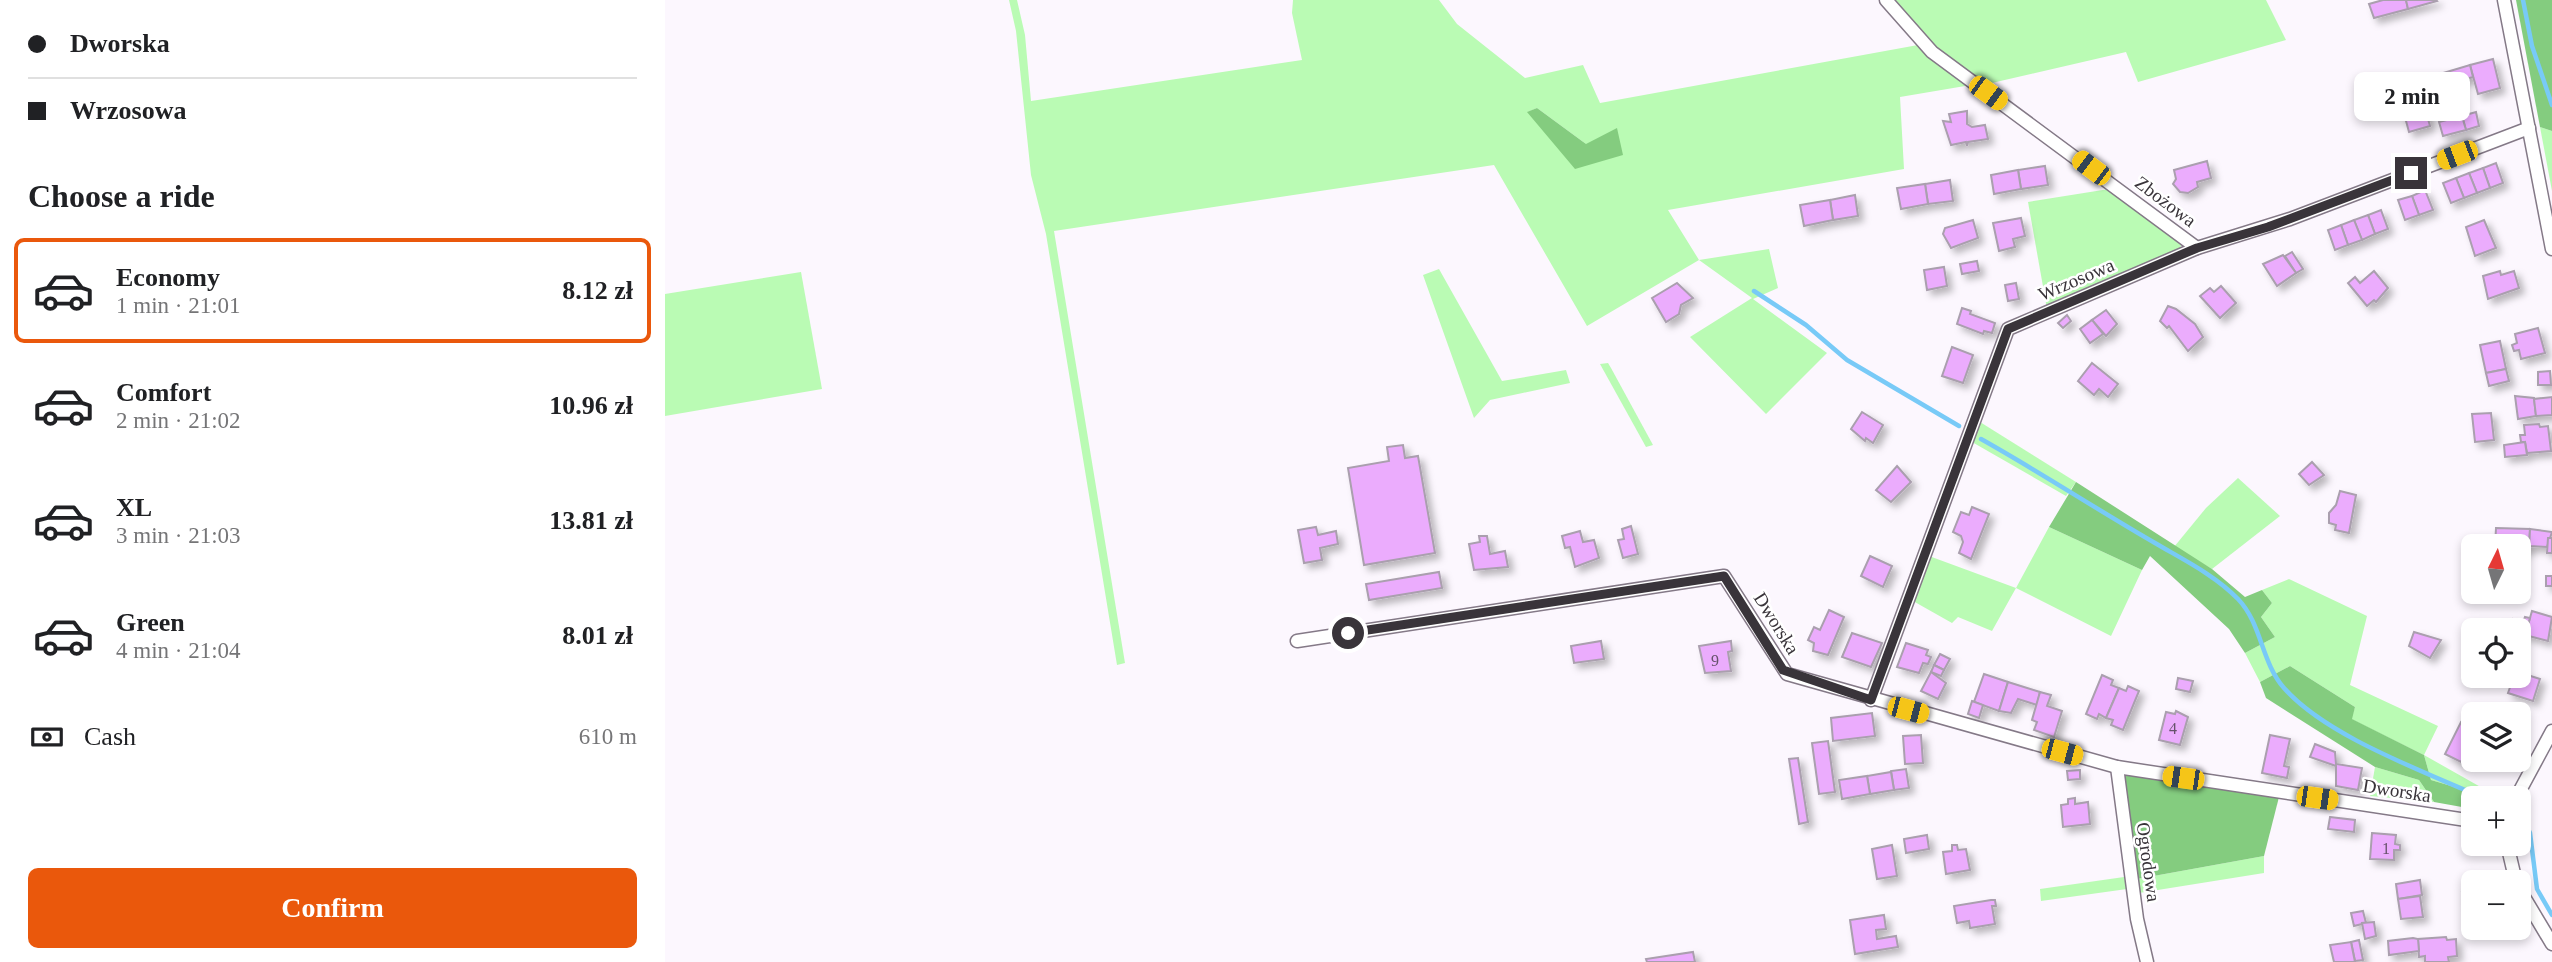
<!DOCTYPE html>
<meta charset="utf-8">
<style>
:root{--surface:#fff;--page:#f6f6f6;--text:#202124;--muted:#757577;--line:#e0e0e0;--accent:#ea580c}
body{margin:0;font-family:Georgia,serif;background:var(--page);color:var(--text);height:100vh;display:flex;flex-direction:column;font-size:26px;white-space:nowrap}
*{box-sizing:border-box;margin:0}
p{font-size:23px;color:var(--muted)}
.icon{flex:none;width:38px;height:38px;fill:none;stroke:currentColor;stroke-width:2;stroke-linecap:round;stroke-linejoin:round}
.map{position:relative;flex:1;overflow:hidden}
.details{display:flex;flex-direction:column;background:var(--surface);width:665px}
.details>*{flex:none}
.banner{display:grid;align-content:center;height:154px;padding:0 28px;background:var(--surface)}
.needle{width:46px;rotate:5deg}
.fabs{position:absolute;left:1796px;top:534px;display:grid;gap:14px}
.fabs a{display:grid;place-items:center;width:70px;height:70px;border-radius:10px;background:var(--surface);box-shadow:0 4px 10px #0003;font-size:35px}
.end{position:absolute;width:32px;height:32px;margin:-16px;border:9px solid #39343a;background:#fff;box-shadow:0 0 0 4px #fff}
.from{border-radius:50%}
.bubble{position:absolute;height:49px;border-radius:10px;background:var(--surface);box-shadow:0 4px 10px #0003;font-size:23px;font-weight:600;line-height:49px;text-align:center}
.car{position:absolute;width:21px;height:42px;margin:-21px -10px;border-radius:9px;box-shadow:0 0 5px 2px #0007;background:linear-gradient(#f5c518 24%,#345 0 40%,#f5c518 0 76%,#345 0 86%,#f5c518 0)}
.banner b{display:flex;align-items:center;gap:24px;height:66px;font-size:26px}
.banner b+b{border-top:2px solid var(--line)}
.banner i{width:18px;height:18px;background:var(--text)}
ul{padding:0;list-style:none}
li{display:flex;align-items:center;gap:21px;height:105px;margin:0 14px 10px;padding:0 14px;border:4px solid transparent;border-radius:10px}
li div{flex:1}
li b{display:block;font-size:26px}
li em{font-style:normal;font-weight:600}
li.selected{border-color:var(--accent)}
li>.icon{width:63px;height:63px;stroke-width:1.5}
h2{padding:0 28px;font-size:32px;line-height:84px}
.pay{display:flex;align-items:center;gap:18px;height:77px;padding:0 28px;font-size:26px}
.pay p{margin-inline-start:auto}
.cta{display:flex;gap:14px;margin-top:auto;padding:14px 28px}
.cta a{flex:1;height:80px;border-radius:10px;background:var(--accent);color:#fff;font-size:28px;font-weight:600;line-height:80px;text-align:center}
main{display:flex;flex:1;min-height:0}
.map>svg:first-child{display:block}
</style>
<main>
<section class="details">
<div class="banner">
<b><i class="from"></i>Dworska</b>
<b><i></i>Wrzosowa</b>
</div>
<h2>Choose a ride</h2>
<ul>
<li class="selected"><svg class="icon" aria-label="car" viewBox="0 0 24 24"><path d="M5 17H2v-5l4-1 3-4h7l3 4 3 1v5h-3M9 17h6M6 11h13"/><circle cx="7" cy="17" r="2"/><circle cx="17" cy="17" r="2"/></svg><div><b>Economy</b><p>1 min · 21:01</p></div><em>8.12 zł</em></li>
<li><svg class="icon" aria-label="car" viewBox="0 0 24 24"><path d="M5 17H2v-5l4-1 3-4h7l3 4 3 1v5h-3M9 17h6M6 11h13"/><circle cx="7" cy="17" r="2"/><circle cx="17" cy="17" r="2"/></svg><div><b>Comfort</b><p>2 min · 21:02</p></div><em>10.96 zł</em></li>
<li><svg class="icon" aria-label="car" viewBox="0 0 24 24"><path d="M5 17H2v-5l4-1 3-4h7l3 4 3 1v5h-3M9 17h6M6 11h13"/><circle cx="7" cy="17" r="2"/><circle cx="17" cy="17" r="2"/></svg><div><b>XL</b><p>3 min · 21:03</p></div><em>13.81 zł</em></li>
<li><svg class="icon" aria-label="car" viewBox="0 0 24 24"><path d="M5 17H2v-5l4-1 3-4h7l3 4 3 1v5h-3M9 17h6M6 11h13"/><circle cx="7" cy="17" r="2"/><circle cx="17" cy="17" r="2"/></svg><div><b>Green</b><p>4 min · 21:04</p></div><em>8.01 zł</em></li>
</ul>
<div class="pay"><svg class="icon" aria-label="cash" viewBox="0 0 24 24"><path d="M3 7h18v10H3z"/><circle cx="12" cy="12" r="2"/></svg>Cash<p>610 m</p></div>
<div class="cta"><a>Confirm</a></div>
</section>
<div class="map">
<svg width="1887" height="962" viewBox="0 0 1887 962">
<defs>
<filter id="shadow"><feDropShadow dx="5" dy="5" stdDeviation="3.5" flood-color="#0004"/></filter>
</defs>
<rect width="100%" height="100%" fill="#fcf7fe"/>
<g fill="#bafbb4" fill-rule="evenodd">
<path d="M344,0H352L360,35L366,101L637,60L627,13L628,0H774L792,24L860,78L918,65L935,103L1253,45L1306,85L1235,97L1239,169L1003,210L1034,260L1104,249L1113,288L1088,299L1162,353L1101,414L1025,337L1087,298L1034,260L922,326L829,165L389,231L460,663L452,665L381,234L366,175L351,31ZM872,108L921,144L863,112Z"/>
<path d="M1228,0H1601L1621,40L1473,82L1461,52L1318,85L1261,39Z"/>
<path d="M1875,127L1887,131V191Z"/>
<path d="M1444,189L1516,245L1514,254L1382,309L1363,202Z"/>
<path d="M774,269L837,381L901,370L905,383L825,400L809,418L758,275Z"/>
<path d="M136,272L157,389L0,416V294Z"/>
<path d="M943,363L946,368L988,445L981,447L935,364Z"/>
<path d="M1315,422L1411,482L1401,496L1307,442Z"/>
<path d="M1573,478L1615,516L1547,569L1509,547L1541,508Z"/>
<path d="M1384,527L1477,570L1446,636L1351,588L1327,631L1293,617L1287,623L1248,601L1264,556L1351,588Z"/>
<path d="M1624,579L1702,616L1685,685L1773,726L1759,755L1835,798H1819L1820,796L1766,780L1759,755L1686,719L1690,707L1625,666L1595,682L1580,653L1610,637L1596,617L1607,603L1597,590Z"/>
<path d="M1710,767L1754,780L1769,802L1705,796Z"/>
<path d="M1599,856V873L1474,893L1472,879Z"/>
<path d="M1459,877L1462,889L1376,901L1375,889Z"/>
</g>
<g fill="#84cc7f">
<path d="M1851,0H1887V131L1875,127Z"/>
<path d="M872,108L921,144L952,128L958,155L910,169L862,112Z"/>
<path d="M1411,482L1547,569L1580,597L1597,590L1607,603L1596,617L1610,637L1580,653L1564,629L1485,556L1477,570L1384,527Z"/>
<path d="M1625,666L1690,707L1687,719L1759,755L1766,780L1820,796L1808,798V809L1769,802L1754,780L1710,767L1601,698L1595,682Z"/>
<path d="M1459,773L1614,797L1599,856L1472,879Z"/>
</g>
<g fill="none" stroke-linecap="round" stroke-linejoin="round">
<g stroke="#78caf7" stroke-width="4.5">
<path d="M1858,0L1867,46L1887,105"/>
<path d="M1089,291L1141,325L1182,360L1294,426"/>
<path d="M1316,439C1375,472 1431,509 1490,543C1517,559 1550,575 1573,599C1597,624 1596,662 1619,688C1662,737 1759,771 1818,798"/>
<path d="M1857,816L1865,833L1872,889L1887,915"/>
</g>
</g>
<g fill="#ebacfd" stroke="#aa9fae" stroke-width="2" filter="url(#shadow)">
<path d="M1718,0H1741L1743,9L1709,18L1704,4Z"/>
<path d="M1741,0H1771L1772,1L1743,9Z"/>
<path d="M1828,59L1835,88L1813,94L1805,65Z"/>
<path d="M1805,65L1808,77L1769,88L1765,77Z"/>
<path d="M1752,79L1765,126L1744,132L1731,84Z"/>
<path d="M1302,111V124L1307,127L1320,125L1323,139L1303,142L1302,146L1301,142L1286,145L1278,121L1286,122L1284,114Z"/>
<path d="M1811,112L1814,126L1801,130L1797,116Z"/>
<path d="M1797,116L1801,130L1778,136L1774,122Z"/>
<path d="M1542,161L1546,178L1532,182L1533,187L1523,193L1515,192L1508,184L1511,179L1509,170Z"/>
<path d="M1831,163L1838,183L1825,188L1818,168Z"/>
<path d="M1380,166L1383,185L1356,189L1353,170Z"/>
<path d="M1818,168L1825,188L1812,193L1804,173Z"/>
<path d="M1353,170L1356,189L1329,194L1326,175Z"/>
<path d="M1804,173L1812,193L1799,198L1791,178Z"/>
<path d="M1791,178L1799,198L1786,203L1778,183Z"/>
<path d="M1285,180L1288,201L1263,204L1260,184Z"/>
<path d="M1260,184L1263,204L1236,209L1232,188Z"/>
<path d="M1760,190L1768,210L1754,215L1747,196Z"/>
<path d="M1190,195L1193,216L1168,220L1165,200Z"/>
<path d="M1747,196L1754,215L1740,220L1733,200Z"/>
<path d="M1165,200L1168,220L1139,226L1135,205Z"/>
<path d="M1716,210L1723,229L1710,234L1703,215Z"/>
<path d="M1703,215L1710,234L1697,240L1689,220Z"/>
<path d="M1356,218L1360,236L1348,239L1350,247L1334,251L1328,223Z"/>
<path d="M1308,220L1313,238L1286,248L1278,234L1280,228Z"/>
<path d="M1689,220L1697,240L1683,245L1676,225Z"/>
<path d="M1819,220L1831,248L1810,256L1801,227Z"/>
<path d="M1676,225L1683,245L1670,250L1663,230Z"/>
<path d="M1627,252L1638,269L1631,273L1620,256Z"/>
<path d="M1618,255L1631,273L1612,286L1598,264Z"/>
<path d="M1312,261L1314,271L1297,274L1295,264Z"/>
<path d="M1279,267L1282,286L1262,290L1259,270Z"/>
<path d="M1709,271L1723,288L1711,302L1709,300L1702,306L1683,283L1690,277L1695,283Z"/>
<path d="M1835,271L1836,275L1849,271L1854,288L1823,299L1818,276Z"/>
<path d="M1012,283L1028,298L1016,305L1014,314L1001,322L987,298Z"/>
<path d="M1351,283L1354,299L1343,301L1340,285Z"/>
<path d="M1556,286L1571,303L1555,318L1535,296L1545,288L1549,292Z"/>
<path d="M1503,306L1511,309L1530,324L1538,337L1523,351L1504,326L1502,328L1495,321Z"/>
<path d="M1297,308L1306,311L1305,314L1330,323L1327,333L1319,331L1318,334L1292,324Z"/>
<path d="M1441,310L1452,324L1441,336L1427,320Z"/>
<path d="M1402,315L1406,321L1398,328L1393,323Z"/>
<path d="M1427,320L1438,334L1425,343L1415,329Z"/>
<path d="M1873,328L1880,353L1856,359L1854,350L1849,351L1847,345L1852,343L1850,334Z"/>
<path d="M1835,341L1841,369L1821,373L1815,345Z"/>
<path d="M1287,347L1308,355L1298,383L1277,376Z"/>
<path d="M1427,363L1453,384L1443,397L1434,389L1429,395L1413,381Z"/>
<path d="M1841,369L1844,381L1824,386L1821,373Z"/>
<path d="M1885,371L1886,385H1873V372Z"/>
<path d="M1850,396L1869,398L1871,416L1853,419Z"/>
<path d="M1887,397V415L1871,416L1869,399Z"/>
<path d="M1197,412L1218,425L1208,443L1201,438L1200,441L1186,429Z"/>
<path d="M1826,413L1829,440L1810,442L1807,414Z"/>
<path d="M1874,424L1875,427L1883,426L1886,451L1862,453L1860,442H1856L1855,435H1860L1859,425Z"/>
<path d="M1860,442L1862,455L1840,457L1839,445Z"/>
<path d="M738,445L740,458L753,456L770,553L699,565L683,468L724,461L722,447Z"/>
<path d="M1647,462L1659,475L1644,485L1634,474Z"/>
<path d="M1232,466L1246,482L1226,502L1211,490Z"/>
<path d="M1675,491L1691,495L1684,533L1670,530L1671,525L1664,523V513L1671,505Z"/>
<path d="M1307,507L1324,514L1306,559L1294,553L1298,542L1296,536L1288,532L1296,512L1304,515Z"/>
<path d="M966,526L973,554L958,558L953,540L959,539L957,529Z"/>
<path d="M651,527L653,535L671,531L673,544L655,548L657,560L639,563L633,530Z"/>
<path d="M1831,528L1865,529L1864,549L1857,548L1856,554H1853V546H1830Z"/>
<path d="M1865,529L1887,532L1882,547L1865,546L1864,549Z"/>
<path d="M915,531L918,542L929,540L934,558L910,567L905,547L900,548L897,536Z"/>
<path d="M814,536H822L825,554L840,551L843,567L809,570L804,544L815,542Z"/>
<path d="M1883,538H1887V553H1882Z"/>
<path d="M1205,556L1227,566L1218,587L1196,576Z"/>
<path d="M774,572L777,588L704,600L701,584Z"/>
<rect x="1881" y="576" width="6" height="10"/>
<path d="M1164,610L1179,617L1163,655L1148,651L1149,643L1143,640L1149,627L1155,630Z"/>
<path d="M1867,611L1887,617L1883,641L1860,635Z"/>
<path d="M1860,617L1865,618L1860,635L1853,630H1845L1848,619L1858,622Z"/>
<path d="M1835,620L1845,622L1842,630L1832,627Z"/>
<path d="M1749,632L1776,640L1765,658L1744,646Z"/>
<path d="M1187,633L1217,643L1206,667L1177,657Z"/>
<path d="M936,641L939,659L909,663L906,646Z"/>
<path d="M1066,641L1067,651L1063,652L1066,671L1040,673L1034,646Z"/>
<path d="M1241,643L1263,650L1261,655L1266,657L1263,664L1258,663L1254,673L1232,667Z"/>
<path d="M1275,654L1285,659L1279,670L1269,665Z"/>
<path d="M1269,665L1279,670L1276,676L1266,672Z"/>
<path d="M1266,672L1281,683L1273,699L1256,691Z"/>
<path d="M1853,672L1875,679L1868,701L1843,693L1849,676H1853Z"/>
<path d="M1319,674L1343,682L1334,711L1309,702Z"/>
<path d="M1437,675L1448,680L1446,685L1454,688L1441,718L1434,714L1432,719L1421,714Z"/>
<path d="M1513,678L1528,681L1525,692L1511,689Z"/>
<path d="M1343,682L1375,692L1372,705L1353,699L1346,713L1334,711Z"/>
<path d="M1463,686L1474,691L1458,730L1446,725L1448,720L1441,718L1454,688L1461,691Z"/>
<path d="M1375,692L1386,695L1382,706L1397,711L1389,737L1369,730L1372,722L1367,720Z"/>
<path d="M1307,701L1318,705L1314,718L1303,714Z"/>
<path d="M1511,711L1523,717L1515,745L1494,740L1501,712L1510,714Z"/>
<path d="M1207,713L1210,736L1168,741L1166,718Z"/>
<path d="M1796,722L1808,728V740L1796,762L1780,754Z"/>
<path d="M1256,735L1258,763L1240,764L1238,736Z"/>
<path d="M1605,735L1625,739L1619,766L1624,767L1622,778L1597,773Z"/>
<path d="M1163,741L1170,792L1154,794L1147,743Z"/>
<path d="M1650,744L1670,752L1671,764L1697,768L1693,790L1671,786V766L1645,757Z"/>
<path d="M1133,758L1143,822L1134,824L1124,759Z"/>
<path d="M1241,769L1244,788L1229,790L1226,771Z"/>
<path d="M1415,770V779L1403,780L1402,771Z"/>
<path d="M1226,772L1229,790L1205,794L1202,776Z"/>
<path d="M1202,776L1205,794L1177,799L1174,780Z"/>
<path d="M1410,798V804L1423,802L1425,824L1398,827L1396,805L1403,804V799Z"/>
<path d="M1665,817L1690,820L1689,832L1663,829Z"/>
<path d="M1707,833L1731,835L1730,844L1735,845V850H1729V860L1705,859Z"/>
<path d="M1262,835L1264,849L1241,853L1239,839Z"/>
<path d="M1227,845L1232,876L1212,879L1207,849Z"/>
<path d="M1287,845H1292L1293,850L1301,849L1305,870L1281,874L1278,852L1287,851Z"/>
<path d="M1755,880L1757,895L1733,899L1731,884Z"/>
<path d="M1808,890V912L1801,913L1797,892Z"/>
<path d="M1755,896L1758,917L1736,919L1733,899Z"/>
<path d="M1326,900H1330L1331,906H1327L1330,924L1305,928L1304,921L1292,923L1289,906Z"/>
<path d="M1698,911L1701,923L1689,926L1686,913Z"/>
<path d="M1219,915L1221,929L1211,930L1212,939L1231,936L1233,947L1190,954L1185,920Z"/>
<path d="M1709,922L1711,936L1700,939L1697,923Z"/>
<path d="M1781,937L1782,940L1791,939L1792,956L1783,957L1784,962H1760V956L1754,957L1753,939Z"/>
<path d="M1748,938L1753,939L1754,951L1724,955L1723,941Z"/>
<path d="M1694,940L1698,960L1690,961L1686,942Z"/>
<path d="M1686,942L1690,962H1669L1665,945Z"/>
<path d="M1028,952L1030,962H982L981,959Z"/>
</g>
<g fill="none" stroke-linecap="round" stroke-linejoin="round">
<defs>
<g id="street">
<path d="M1221,0L1267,52L1532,248"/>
<path d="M1839,0L1887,249"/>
<path d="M632,641L1059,576L1122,674L1452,767L1808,821"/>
<path d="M1206,700L1343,329L1532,248L1625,219L1864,128"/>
<path d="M1452,767L1472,919L1482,962"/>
<path d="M1851,798L1887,731"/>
<path d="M1842,844L1851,882"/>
<path d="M1853,887L1887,944"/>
</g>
</defs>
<use href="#street" stroke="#847987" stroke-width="15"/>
<use href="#street" stroke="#fff" stroke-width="12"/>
</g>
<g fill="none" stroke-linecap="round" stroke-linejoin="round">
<path stroke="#39343a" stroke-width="9" d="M683,633L1059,576L1118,670L1206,700L1343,329L1532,248L1603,227L1746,173"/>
</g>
<g text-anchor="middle" stroke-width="5" stroke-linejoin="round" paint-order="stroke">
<g font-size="16" fill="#66526b">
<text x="1050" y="666">9</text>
<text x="1508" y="734">4</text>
<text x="1721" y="854">1</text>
</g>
<g font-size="19" fill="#39343a" stroke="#fff">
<text transform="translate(1501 201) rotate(37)" y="7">Zbożowa</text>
<text transform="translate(1411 279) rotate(-23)" y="7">Wrzosowa</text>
<text transform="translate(1112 623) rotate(58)" y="7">Dworska</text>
<text transform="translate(1732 790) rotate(9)" y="7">Dworska</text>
<text transform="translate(1484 862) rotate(82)" y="7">Ogrodowa</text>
</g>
</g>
</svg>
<div class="fabs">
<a><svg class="needle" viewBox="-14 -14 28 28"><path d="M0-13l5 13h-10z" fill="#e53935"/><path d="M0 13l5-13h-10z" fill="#757577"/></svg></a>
<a><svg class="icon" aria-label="locate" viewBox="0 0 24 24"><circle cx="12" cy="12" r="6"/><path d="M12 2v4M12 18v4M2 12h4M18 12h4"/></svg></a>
<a><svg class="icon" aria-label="layers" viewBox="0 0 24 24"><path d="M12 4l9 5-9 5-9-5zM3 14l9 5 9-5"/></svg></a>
<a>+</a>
<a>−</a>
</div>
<i class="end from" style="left:683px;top:633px"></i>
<i class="end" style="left:1746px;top:173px"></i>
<div class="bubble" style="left:1689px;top:72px;width:116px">2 min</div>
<i class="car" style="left:1323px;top:93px;rotate:126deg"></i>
<i class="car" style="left:1792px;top:155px;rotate:249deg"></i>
<i class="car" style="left:1426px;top:168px;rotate:307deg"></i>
<i class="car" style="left:1243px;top:710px;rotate:105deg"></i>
<i class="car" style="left:1397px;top:752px;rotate:105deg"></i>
<i class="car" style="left:1518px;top:778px;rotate:278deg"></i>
<i class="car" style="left:1652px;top:798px;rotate:98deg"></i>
</div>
</main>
